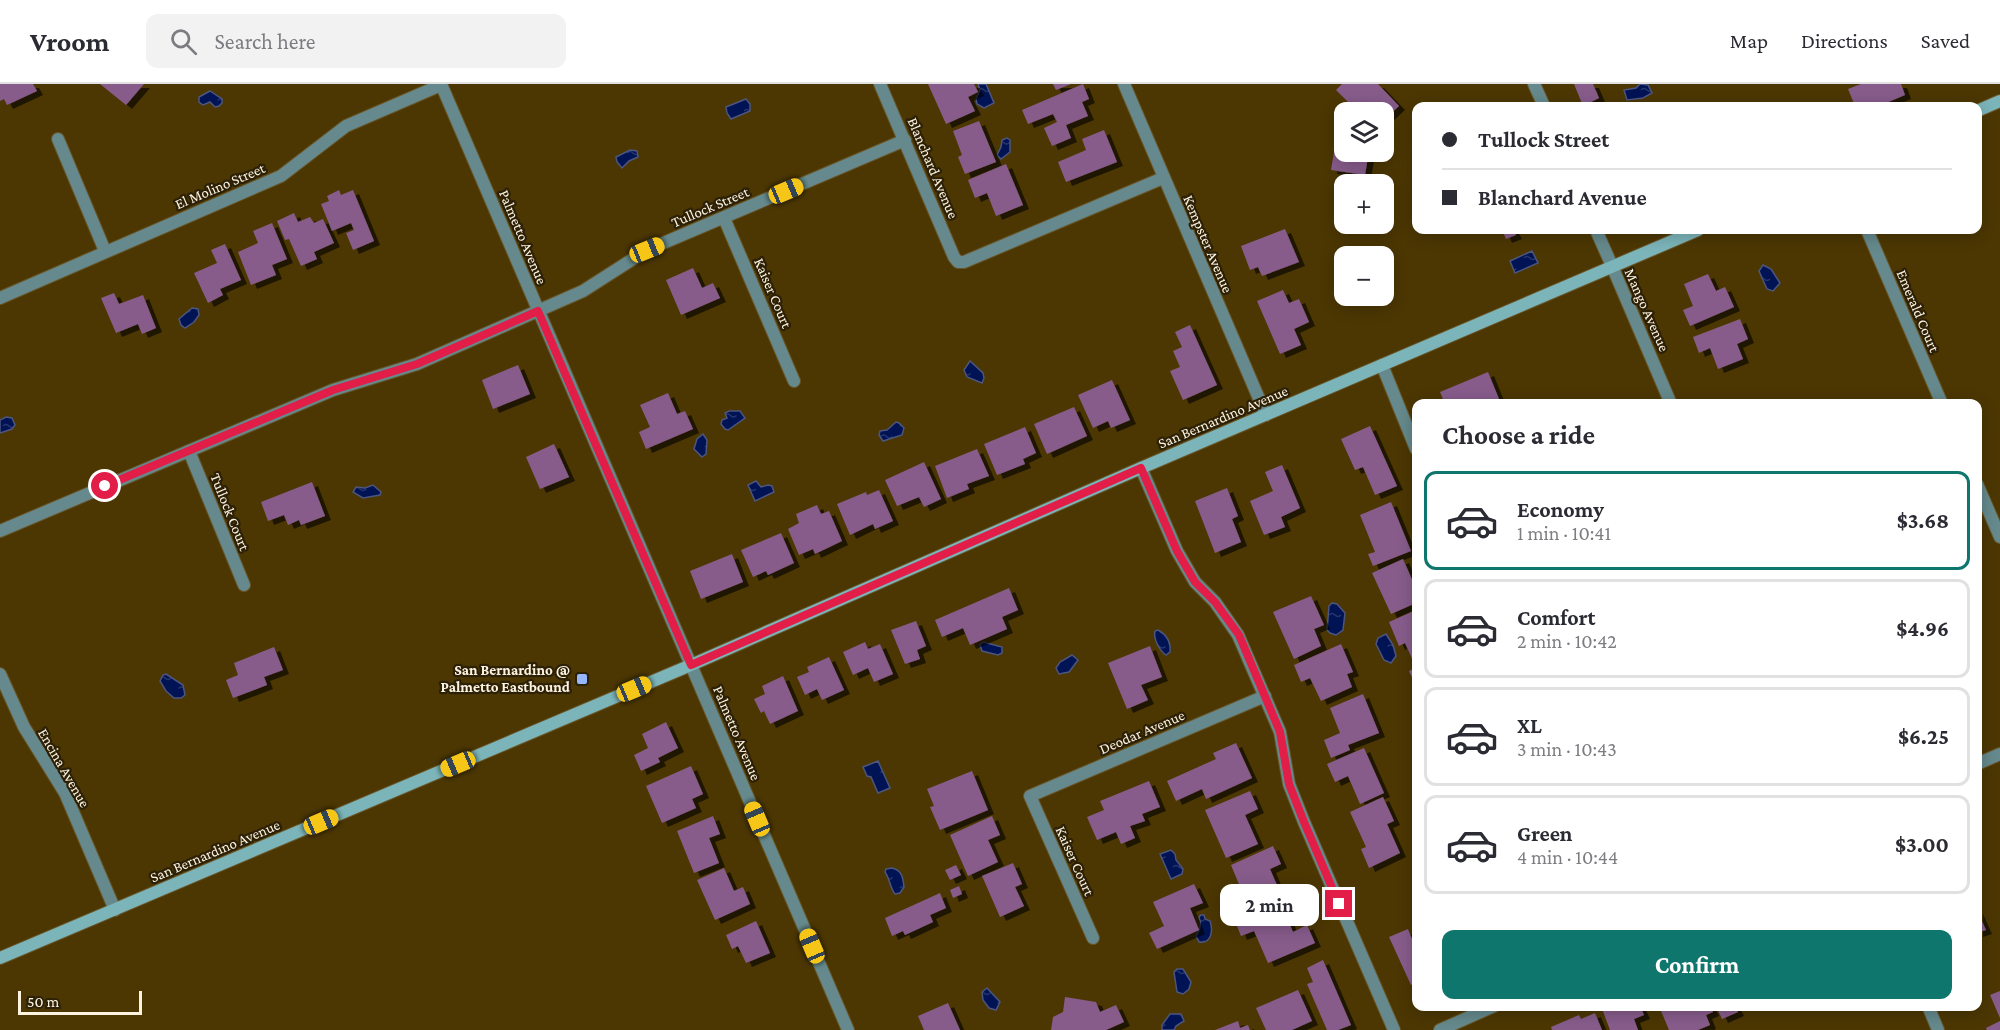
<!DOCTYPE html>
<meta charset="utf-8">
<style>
:root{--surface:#fff;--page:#f2f2f3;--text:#2b2b33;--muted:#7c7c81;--line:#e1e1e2;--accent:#0f766e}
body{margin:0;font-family:"Crimson Pro",serif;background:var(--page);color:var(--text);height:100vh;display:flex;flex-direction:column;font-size:22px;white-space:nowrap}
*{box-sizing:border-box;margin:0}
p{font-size:20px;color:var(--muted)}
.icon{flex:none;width:33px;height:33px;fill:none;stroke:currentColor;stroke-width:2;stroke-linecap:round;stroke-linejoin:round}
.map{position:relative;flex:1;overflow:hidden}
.side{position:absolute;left:1412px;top:315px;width:570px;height:612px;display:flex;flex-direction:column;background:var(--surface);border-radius:12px;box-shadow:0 3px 15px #0003}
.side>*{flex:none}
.top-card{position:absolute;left:1412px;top:18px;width:570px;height:132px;border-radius:12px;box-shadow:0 3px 15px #0003;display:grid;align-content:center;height:132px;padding:0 30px;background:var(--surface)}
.controls{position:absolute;left:1334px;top:18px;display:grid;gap:12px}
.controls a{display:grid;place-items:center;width:60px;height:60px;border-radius:12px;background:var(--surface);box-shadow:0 3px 15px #0003;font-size:30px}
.scale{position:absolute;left:18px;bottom:15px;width:124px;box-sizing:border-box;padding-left:6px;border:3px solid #fdf3e1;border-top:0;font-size:16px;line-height:21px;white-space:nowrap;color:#fdf3e1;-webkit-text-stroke:4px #2c2006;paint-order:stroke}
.end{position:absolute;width:27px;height:27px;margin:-14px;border:8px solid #e11d48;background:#fff;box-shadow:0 0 0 3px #fff}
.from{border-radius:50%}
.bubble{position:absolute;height:42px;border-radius:12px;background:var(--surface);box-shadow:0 3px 15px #0003;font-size:20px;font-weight:700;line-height:42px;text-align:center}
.car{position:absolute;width:18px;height:36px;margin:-18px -9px;border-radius:8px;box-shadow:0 0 4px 2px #0007;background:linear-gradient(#f5c518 24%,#345 0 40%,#f5c518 0 76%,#345 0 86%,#f5c518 0)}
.top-card b{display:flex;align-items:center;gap:21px;height:57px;font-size:22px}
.top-card b+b{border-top:2px solid var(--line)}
.top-card i{width:15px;height:15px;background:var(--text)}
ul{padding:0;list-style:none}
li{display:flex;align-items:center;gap:18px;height:99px;margin:0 12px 9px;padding:0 18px;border:3px solid var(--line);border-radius:12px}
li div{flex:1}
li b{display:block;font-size:22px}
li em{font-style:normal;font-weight:700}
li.current{border-color:var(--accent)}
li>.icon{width:54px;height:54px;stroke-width:1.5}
h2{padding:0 30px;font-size:27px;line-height:72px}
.cta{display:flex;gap:12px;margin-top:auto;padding:12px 30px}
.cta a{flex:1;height:69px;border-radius:12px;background:var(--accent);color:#fff;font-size:24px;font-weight:700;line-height:69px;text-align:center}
header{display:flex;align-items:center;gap:36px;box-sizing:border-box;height:84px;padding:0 30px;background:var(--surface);border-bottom:2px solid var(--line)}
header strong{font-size:28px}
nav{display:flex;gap:33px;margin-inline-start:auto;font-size:21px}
.search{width:420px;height:54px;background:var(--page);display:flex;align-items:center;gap:15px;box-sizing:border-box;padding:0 21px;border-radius:12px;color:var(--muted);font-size:22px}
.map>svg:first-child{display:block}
</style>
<header>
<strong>Vroom</strong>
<div class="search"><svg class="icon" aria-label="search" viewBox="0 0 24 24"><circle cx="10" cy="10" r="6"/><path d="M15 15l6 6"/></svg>Search here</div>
<nav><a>Map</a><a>Directions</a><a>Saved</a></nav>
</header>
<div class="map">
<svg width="2000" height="946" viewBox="0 0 2000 946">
<defs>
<pattern id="water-ripples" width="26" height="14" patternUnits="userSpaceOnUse" patternTransform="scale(1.5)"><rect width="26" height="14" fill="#001355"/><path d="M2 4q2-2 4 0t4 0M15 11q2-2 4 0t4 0" fill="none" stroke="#26366d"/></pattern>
<filter id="shadow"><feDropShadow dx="6" dy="4" stdDeviation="0" flood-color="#0009"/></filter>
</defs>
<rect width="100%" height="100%" fill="#4c3703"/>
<g fill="url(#water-ripples)" stroke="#4c567f" stroke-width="1.5">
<path d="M978,0H986L994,19L984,24L977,20L976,15L980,6Z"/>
<path d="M1640,0L1648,1L1652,9L1643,14L1627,16L1624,6L1636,4Z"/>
<path d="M210,7L222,15V19L219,22L215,23L210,18L203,21L199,18V13Z"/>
<path d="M746,15L750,20V27L731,35L727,29L726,23Z"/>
<path d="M1007,54L1010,56V68L1001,75L997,71L1001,63L1002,56Z"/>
<path d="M630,66L637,67L638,73L629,77L622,84L617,78L616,73Z"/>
<path d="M1532,167L1538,179L1515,189L1510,177Z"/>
<path d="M1763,181L1771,185L1780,199L1773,207L1767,205L1759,187Z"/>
<path d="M192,224L198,225L199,231L194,238L185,244L181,241L179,235Z"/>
<path d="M970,277L983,289L984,294L982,299L967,293L964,286Z"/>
<path d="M729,327H740L745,334L728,346L725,345L721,340L722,336L727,334L725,329Z"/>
<path d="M6,333L12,334L15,341L12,345L0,349V336Z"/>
<path d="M896,338L899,339L904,344L902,351L883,357L879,351L880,347L887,346Z"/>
<path d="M703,350L707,356L706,370L702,373L694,365L697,355Z"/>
<path d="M756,397L761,403L768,401L772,402L774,408L755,417L748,401Z"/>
<path d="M373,401L381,408L380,411L363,414L353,408L356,403L365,404Z"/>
<path d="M1332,519L1337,520L1345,529L1343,546L1336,551L1330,549L1327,546L1329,522Z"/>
<path d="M1158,546C1167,551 1171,558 1170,568L1166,571C1160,567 1153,555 1155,547Z"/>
<path d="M1386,550L1393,561L1396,572L1391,579L1384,576L1376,560L1378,554Z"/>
<path d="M983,558L1002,563V569L998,571L982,567L980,561Z"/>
<path d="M1072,571L1078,576L1069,588L1059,590L1056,584L1060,578Z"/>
<path d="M166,590L183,601L185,611L181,614H174L166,607L160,597L163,591Z"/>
<path d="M878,677L890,704L878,709L871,693L867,692L863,683Z"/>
<path d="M1171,766L1175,770L1176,776L1183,785L1182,790L1171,795L1160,770Z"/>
<path d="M892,784C902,786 903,794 904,803L900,809L895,810C890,804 890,795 885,788L886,785Z"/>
<path d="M1201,831H1204L1205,835L1210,837C1213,846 1212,860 1199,858L1196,852C1200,845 1202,840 1199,833Z"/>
<path d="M1177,885H1183L1191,898L1189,905L1183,910L1177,908L1174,888Z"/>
<path d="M987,904L1000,918L996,926L989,924L983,916L982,908Z"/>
<path d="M1170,930H1181L1184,937L1176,942L1174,946H1162V941Z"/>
</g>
<g fill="#875c8b" filter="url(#shadow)">
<path d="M0,0H33L37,7L7,21L4,15L0,17Z"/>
<path d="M100,0H144L126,21Z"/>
<path d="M928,0H974L978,8L968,13L975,27L946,40Z"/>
<path d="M1053,0H1071L1056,6Z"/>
<path d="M1083,0L1089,15L1082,18L1088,32L1066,41L1071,54L1052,62L1044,44L1057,38L1053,30L1028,40L1022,26Z"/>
<path d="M1342,0H1378L1399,22L1383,37V28H1358L1336,6Z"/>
<path d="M1574,0H1593L1599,14L1583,22Z"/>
<path d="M1861,0H1901L1905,11L1879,22H1855L1848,5Z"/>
<path d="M979,37L996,78L965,90L958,73L962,71L953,47Z"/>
<path d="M1104,46L1117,78L1066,98L1058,78L1086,66L1082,55Z"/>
<path d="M1334,68L1368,73L1365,91L1331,86Z"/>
<path d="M1006,80L1023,121L996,132L987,109L975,114L968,96Z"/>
<path d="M339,106L341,111L353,106L374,157L353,166L346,149L354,146L351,139L332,147L321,120L329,117L327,112Z"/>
<path d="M294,129L298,138L310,133L314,139L323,135L334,159L314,168L317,175L301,182L289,155L285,156L277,137Z"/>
<path d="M272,139L287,175L272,181L276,191L251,201L238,168L258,159L253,147Z"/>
<path d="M1285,145L1299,178L1262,192L1258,183L1250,186L1241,162Z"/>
<path d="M1508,146H1513L1516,151L1506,155L1503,148Z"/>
<path d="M225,160L241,196L220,205L223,211L208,219L194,189L217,179L211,166Z"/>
<path d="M693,184L702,204L713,199L720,214L681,231L666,196Z"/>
<path d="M1708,190L1716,207L1725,203L1734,223L1690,242L1683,226L1693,222L1684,200Z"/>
<path d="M1283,206L1289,219L1299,215L1309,238L1294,245L1301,261L1280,270L1257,217Z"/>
<path d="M114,209L119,220L143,211L156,244L142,250L138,240L116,249L101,214Z"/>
<path d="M1740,235L1748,255L1737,260L1743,275L1718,285L1710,264L1699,269L1693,253Z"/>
<path d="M1190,241L1217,301L1183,316L1170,287L1180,283L1173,267L1182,263L1175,248Z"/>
<path d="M518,281L530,310L493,325L482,296Z"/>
<path d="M1488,288L1501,320H1445L1440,308Z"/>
<path d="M1112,296L1130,336L1111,344L1108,337L1093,344L1078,311Z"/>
<path d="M668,309L677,330L685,327L693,345L646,365L639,348L650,343L640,321Z"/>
<path d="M1074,323L1087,352L1047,370L1034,340Z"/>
<path d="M1370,342L1397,402L1375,411L1363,383L1355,386L1341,355Z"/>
<path d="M1025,343L1036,369L1023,375L1025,380L997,391L984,360Z"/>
<path d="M554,360L569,393L540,405L526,373Z"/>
<path d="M977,365L989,392L967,400L969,405L947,414L935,382Z"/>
<path d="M924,378L941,415L924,423L919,413L897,422L885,396Z"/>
<path d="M1282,381L1300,424L1281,433L1285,443L1264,451L1250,417L1273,407L1265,388Z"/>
<path d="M312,398L325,432L301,441L299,436L288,441L284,431L268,437L261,418Z"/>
<path d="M1227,404L1238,432L1232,435L1241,458L1215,469L1195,417Z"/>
<path d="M879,406L893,437L875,445L873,440L850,451L837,420L866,408L867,411Z"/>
<path d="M1391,418L1411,467L1373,482L1368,470L1375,468L1360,431Z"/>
<path d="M817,421L821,430L829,427L842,457L815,470L813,465L799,471L788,445L799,439L796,430Z"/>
<path d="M781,449L794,479L768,491L766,487L753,493L741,466Z"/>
<path d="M732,470L743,498L701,515L690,487Z"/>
<path d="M1403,475L1414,500L1416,499V519L1391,530L1372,489Z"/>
<path d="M1009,504L1018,526L1002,533L1007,545L970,561L963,544L942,553L935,536Z"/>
<path d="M1311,512L1324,541L1314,545L1321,562L1294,575L1273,528Z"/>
<path d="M1416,526V578L1414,579L1405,559L1399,562L1389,538Z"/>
<path d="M916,537L926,562L917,566L920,575L905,580L891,546Z"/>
<path d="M865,558L868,565L880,560L893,590L874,598L868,584L853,591L843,568Z"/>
<path d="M1341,560L1353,588L1347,590L1352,603L1321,617L1310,594L1301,598L1294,581Z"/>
<path d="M1150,562L1162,593L1141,601L1148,616L1127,625L1108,579Z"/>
<path d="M274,563L283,586L264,593L267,601L233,614L226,596L238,591L234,579Z"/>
<path d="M829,573L844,606L822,616L817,605L805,611L797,593L809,588L807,583Z"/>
<path d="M1416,584V602L1409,587Z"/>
<path d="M783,592L798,627L770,640L764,627L761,629L754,615L765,610L762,602Z"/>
<path d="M1363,610L1379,649L1348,661L1350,666L1331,674L1324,656L1340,649L1330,624Z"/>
<path d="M666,638L678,664L658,674L660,678L641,687L634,671L648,664L642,650Z"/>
<path d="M1236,659L1252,694L1206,715L1202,705L1176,717L1167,697L1216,675L1213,669Z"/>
<path d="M1364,664L1384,709L1360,720L1348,692L1335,698L1327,680Z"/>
<path d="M691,682L703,710L692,715L696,724L662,739L646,702Z"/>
<path d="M972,687L988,726L940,746L930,723L934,722L927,705Z"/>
<path d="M1149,697L1160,723L1142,730L1145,737L1130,742L1135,754L1121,760L1116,748L1097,756L1087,733L1104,726L1100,717Z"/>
<path d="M1250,707L1258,725L1245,731L1258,760L1226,774L1205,726Z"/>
<path d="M1383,713L1394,737L1387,740L1400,769L1369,784L1361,765L1366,763L1350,728Z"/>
<path d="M713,732L720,750L709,754L719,779L694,789L677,747Z"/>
<path d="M992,732L1000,751L988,756L998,778L968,792L950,751Z"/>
<path d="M1273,762L1281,780L1270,785L1280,808L1248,822L1231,781Z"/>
<path d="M1013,779L1022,800L1015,803L1024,822L1000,833L982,792Z"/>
<path d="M956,781L961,791L950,796L945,786Z"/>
<path d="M724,784L734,807L743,803L750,820L715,836L697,796Z"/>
<path d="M1194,800L1203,819L1190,824L1199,846L1157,865L1149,849L1164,842L1153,818Z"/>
<path d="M959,802L962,810L953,814L950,806Z"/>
<path d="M940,809L946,824L930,831L933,838L905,851L903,847L892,852L885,834Z"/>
<path d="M1280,818L1293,848L1307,841L1315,859L1268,879L1254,847L1241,852L1235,837Z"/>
<path d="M1977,826L1986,846L1977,849Z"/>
<path d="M756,837L770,869L746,879L738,862L732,865L726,851Z"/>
<path d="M1408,845L1414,860H1416V899L1411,901L1389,853Z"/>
<path d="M1323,876L1351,941L1338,946H1327L1307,900L1313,898L1307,884Z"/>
<path d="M1298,906L1312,937L1292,946H1266L1256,924Z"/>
<path d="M2000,907V934L1990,911Z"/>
<path d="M1065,913L1096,918L1100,928L1116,921L1124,938L1106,946H1051L1053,933L1063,928Z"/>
<path d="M948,919L960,946H924L918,932Z"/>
<path d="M1601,922H1640L1644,931L1634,935L1638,946H1610Z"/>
<path d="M1659,922H1710L1713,928L1706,931L1710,941L1698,946H1669Z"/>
<path d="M1716,922H1735L1738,928L1722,935Z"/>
<path d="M1595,929L1602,946H1552L1551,943L1579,931L1581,935Z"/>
<path d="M1238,937L1240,944L1248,941L1250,946H1215Z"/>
<path d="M2000,937V946H1987L1986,944Z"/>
</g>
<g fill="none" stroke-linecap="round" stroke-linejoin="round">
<defs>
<g id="minor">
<path d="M880,0L954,173L958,178H964L1163,94"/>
<path d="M1124,0L1266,331"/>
<path d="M1534,0L1544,22"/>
<path d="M58,55L105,167"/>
<path d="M724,134L794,297"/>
<path d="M1596,146L1612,182"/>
<path d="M1867,146L1942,320"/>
<path d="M0,214L281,92L346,42L441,1"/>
<path d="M1382,281L1416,365"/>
<path d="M189,367L244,501"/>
<path d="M1141,384L1177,467L1195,498L1215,518L1238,551L1280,648L1289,700L1304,738L1394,946"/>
<path d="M1977,400L2000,453"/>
<path d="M0,447L333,306L417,280L583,207L647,166L905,56"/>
<path d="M0,590L24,643L65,709L115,826"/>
<path d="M1977,680L2000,670"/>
<path d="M1093,854L1030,712L1265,612"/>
<path d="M1440,946L1494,922"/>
</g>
<g id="tertiary">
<path d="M441,0L848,946"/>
<path d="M1612,182L1671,320"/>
<path d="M1928,922L1938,946"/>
</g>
<g id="secondary">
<path d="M1977,27L2000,17"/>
<path d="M0,874L691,581L1141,384L1698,146"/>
</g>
</defs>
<use href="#minor" stroke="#685527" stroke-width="14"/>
<use href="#tertiary" stroke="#685527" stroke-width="14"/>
<use href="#secondary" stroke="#685527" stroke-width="14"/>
<use href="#minor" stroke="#65898c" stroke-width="12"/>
<use href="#tertiary" stroke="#65898c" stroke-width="12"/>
<use href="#secondary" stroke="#7bb4b9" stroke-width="12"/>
</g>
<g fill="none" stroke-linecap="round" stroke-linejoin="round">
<path stroke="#e11d48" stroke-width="8" d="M105,402L333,306L417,280L538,227L691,581L1141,384L1177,467L1195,498L1215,518L1239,551L1280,648L1289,700L1304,738L1339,820"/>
</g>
<rect fill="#94b7fd" stroke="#2c2006" stroke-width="2" x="576" y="589" width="12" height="12" rx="3"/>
<g text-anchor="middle" stroke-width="4.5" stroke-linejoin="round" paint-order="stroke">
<g font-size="15" fill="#fdf3e1" stroke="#2c2006">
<text transform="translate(933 84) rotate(67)" y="5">Blanchard Avenue</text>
<text transform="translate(220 102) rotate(-23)" y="5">El Molino Street</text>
<text transform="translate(710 123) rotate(-23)" y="5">Tullock Street</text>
<text transform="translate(523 153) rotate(67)" y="5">Palmetto Avenue</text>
<text transform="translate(1208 160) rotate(67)" y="5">Kempster Avenue</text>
<text transform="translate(773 209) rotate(67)" y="5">Kaiser Court</text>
<text transform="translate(1647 226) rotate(66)" y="5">Mango Avenue</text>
<text transform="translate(1918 227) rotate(67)" y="5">Emerald Court</text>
<text transform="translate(1223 333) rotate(-23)" y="5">San Bernardino Avenue</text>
<text transform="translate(230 428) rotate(68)" y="5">Tullock Court</text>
<text transform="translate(1142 648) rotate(-23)" y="5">Deodar Avenue</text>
<text transform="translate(737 649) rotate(67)" y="5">Palmetto Avenue</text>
<text transform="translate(64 684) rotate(60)" y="5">Encina Avenue</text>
<text transform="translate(215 767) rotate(-23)" y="5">San Bernardino Avenue</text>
<text transform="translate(1075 777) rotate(66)" y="5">Kaiser Court</text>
</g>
<g font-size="15" font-weight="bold" fill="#fdf3e1" stroke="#2c2006" text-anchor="end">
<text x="570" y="591">San Bernardino @<tspan x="570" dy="17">Palmetto Eastbound</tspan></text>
</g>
</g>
</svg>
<div class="controls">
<a><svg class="icon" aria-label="layers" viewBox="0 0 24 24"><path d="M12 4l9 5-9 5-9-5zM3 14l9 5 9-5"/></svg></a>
<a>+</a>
<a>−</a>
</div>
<div class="scale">50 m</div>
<i class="end from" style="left:105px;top:402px"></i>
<i class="end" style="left:1339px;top:820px"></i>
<div class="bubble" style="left:1220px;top:800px;width:99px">2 min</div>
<i class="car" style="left:786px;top:107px;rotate:67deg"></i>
<i class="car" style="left:647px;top:166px;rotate:68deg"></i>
<i class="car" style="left:634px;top:605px;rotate:67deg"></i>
<i class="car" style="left:458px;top:680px;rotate:247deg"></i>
<i class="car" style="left:757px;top:735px;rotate:337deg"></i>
<i class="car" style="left:321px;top:738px;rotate:67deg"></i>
<i class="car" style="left:812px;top:862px;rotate:337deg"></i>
<div class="top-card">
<b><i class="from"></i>Tullock Street</b>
<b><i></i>Blanchard Avenue</b>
</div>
<section class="side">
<h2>Choose a ride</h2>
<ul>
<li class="current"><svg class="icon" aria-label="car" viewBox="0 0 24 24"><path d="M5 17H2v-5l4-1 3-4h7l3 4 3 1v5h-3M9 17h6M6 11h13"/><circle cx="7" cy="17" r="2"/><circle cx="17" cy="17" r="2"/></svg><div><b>Economy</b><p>1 min · 10:41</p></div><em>$3.68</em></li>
<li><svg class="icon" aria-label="car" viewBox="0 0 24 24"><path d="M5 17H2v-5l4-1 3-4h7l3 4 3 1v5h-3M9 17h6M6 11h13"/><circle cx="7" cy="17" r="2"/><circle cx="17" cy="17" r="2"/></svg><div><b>Comfort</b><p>2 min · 10:42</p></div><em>$4.96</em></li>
<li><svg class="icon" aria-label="car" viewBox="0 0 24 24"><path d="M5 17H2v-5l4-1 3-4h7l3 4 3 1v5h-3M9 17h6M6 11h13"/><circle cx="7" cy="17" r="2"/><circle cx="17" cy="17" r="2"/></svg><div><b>XL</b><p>3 min · 10:43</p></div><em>$6.25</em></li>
<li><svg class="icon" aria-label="car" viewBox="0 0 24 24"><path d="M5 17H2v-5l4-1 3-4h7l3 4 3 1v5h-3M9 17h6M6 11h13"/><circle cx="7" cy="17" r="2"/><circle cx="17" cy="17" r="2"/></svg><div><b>Green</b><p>4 min · 10:44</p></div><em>$3.00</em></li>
</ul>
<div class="cta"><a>Confirm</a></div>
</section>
</div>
